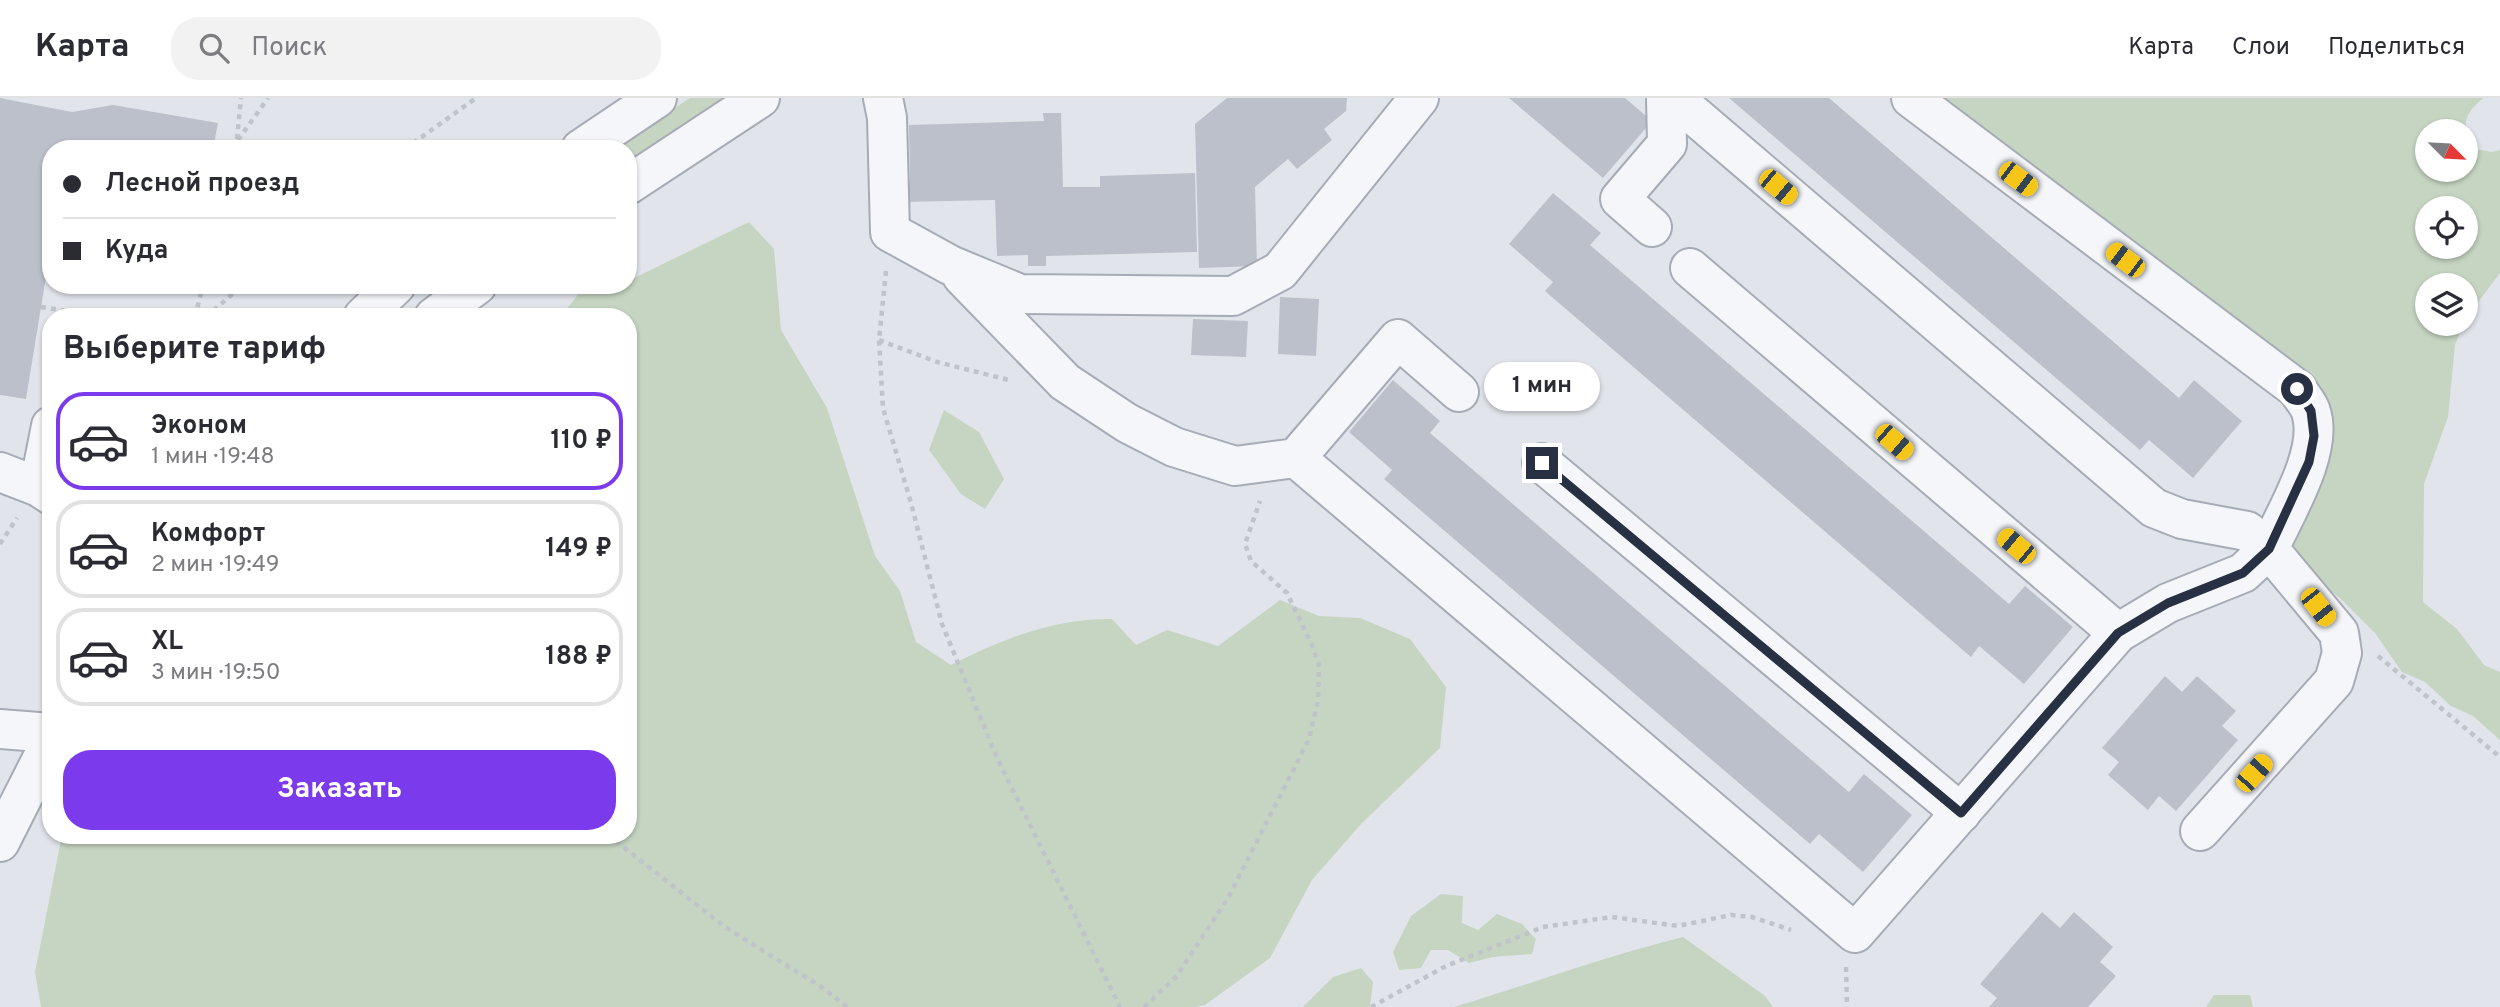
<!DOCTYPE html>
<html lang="ru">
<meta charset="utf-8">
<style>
:root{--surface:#fff;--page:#f2f2f3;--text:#2b2b33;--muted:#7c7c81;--line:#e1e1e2;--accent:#7c3aed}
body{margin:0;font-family:Overpass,sans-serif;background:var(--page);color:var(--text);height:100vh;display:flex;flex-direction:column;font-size:26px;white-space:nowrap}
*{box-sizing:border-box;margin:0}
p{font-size:23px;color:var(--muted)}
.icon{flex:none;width:38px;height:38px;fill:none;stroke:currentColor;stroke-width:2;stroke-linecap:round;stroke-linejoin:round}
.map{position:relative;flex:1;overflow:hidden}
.sheet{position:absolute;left:42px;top:210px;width:595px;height:536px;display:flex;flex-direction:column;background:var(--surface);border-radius:28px;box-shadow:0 2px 5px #0004}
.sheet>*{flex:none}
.banner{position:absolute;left:42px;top:42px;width:595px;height:154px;border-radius:28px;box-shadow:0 2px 5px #0004;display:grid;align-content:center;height:154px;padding:0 21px;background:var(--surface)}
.needle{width:46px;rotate:114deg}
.tools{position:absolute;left:2415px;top:21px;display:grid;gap:14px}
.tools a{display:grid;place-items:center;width:63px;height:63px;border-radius:50%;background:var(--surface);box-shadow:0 2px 5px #0004;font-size:35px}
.end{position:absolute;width:32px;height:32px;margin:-16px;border:9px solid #283144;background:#fff;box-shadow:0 0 0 4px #fff}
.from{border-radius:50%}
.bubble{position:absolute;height:49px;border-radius:24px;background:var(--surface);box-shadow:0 2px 5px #0004;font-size:23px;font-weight:700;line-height:49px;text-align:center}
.car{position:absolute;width:21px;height:42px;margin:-21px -10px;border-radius:9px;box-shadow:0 0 5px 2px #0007;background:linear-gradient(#f5c518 24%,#345 0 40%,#f5c518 0 76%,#345 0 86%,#f5c518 0)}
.banner b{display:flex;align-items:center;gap:24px;height:66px;font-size:26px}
.banner b+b{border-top:2px solid var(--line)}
.banner i{width:18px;height:18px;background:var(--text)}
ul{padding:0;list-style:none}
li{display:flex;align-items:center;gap:21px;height:98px;margin:0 14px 10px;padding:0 7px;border:4px solid var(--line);border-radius:28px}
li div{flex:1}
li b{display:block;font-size:26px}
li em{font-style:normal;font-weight:700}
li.selected{border-color:var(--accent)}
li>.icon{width:63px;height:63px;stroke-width:1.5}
h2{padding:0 21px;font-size:32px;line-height:84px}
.button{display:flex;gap:14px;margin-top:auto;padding:14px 21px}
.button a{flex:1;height:80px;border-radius:28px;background:var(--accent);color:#fff;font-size:28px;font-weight:700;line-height:80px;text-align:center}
header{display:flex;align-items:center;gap:42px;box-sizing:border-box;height:98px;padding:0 35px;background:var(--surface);border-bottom:2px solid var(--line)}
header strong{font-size:33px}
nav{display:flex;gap:38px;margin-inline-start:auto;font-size:24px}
.search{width:490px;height:63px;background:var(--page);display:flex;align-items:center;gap:18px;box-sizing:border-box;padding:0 24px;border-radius:28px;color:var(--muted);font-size:26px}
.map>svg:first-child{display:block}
</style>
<header>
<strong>Карта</strong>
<div class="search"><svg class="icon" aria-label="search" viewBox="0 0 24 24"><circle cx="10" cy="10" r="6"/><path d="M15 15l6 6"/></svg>Поиск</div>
<nav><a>Карта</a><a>Слои</a><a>Поделиться</a></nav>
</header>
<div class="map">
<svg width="2500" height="909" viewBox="0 0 2500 909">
<rect width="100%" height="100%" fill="#e1e5eb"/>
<g fill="#c6d5c2" fill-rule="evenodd">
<path d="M690,0H727L628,66V51H613Z"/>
<path d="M1941,0H2484C2473,7 2463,20 2466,33H2427V72H2466V33L2470,50L2492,54L2500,52V175L2466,220V187H2427V226H2463L2455,247L2448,319L2424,386L2423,504L2457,531L2484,567L2500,574V642L2473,618L2451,608L2425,584L2402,574L2375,535L2340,500L2321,487L2290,450L2316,315ZM2427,110H2466V149H2427Z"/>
<path d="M749,124L774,151L781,232L827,310L875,458L900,493L916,544L951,567C1002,541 1055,520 1112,521L1136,547L1167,532L1218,548L1280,502L1319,518L1360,520L1410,541L1446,589L1440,650L1362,725L1312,782L1270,860L1205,907L1196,909H41L35,874L62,737H628V219H560L581,193L628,187V183Z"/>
<path d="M944,312L979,334L1004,381L985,411L961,396L929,352Z"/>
<path d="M1441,796L1463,798L1462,825L1478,832L1497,816L1522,826L1536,841L1532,856L1493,859L1469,865L1448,852H1431L1421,870L1399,872L1393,854L1411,818Z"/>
<path d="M1683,839L1765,898L1773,909H1454C1531,886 1605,858 1683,839Z"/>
<path d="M1361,870L1373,884L1370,909H1303L1333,879Z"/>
<path d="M2214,897H2250L2253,909H2206Z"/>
</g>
<g fill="#bbc0cb">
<path d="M0,0L72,14L113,7L218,25L213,51H51V148L26,301L0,297Z"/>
<path d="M1227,0H1347L1346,13L1324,31L1332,42L1297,71L1288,61L1255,89L1257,168L1199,170L1195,26Z"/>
<path d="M1509,0H1625L1652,23L1603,80Z"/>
<path d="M1729,0H1829L2179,300L2194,282L2242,323L2193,380L2149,342L2140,352Z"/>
<path d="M1043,15H1061L1063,89H1100V78L1195,75L1197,154L1046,158V168H1028V157L997,158L995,102L903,104L902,83H910L909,27L1044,23Z"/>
<path d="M1553,95L1601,135L1590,147L2009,506L2025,488L2073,529L2024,586L1979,548L1971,559L1545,193L1553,184L1509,146Z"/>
<path d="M1280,199L1319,201L1316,258L1278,256Z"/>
<path d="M1193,221L1248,223L1246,259L1191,257Z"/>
<path d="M1393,282L1440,323L1430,335L1849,694L1864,676L1912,717L1863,774L1819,736L1810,746L1384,381L1392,372L1349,334Z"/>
<path d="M2165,578L2182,594L2197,578L2236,613L2222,628L2238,642L2176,713L2159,698L2148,712L2108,677L2119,664L2102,650Z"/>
<path d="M2042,814L2060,830L2074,814L2113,849L2100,864L2116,878L2088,909H1989L1997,900L1980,886Z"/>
</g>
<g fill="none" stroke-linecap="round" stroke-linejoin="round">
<defs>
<g id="minor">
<path d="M883,0L887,20L890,134L950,167L1020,196L1233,198L1280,173L1419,0"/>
<path d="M1911,0L2297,291C2301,298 2309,306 2311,314C2324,353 2285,415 2269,451L2339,535L2342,555L2334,583L2200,733"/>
<path d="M581,51L657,0"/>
<path d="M628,87L760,0"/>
<path d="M1652,129L1620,101L1667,46L1666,0"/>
<path d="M1690,170L2118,535"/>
<path d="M962,178L1065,284L1127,325L1174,349L1235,368L1296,360L1398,241L1459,294"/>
<path d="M363,219L396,187"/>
<path d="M434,219L477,187"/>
<path d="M1296,360L1855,835L2118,535L2168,505L2243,475L2269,451L2247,433L2182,421L2154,410L1674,0"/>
<path d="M1542,365L1961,715"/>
<path d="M0,374L39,389L51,397"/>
<path d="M39,389L51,328"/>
<path d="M0,631L51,635"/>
<path d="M0,744L51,643"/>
</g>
</defs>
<use href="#minor" stroke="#a6abb6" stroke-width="42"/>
<g stroke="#bfc3ca" stroke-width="4.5" stroke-dasharray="5 5" stroke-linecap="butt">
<path d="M238,42L268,0"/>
<path d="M236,51L241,0"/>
<path d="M405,51L476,0"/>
<path d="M886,173L879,242L883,310L911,405L942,526L997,660L1120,909"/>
<path d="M41,209L107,219"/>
<path d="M195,219L203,187"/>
<path d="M206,219L243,187"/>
<path d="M879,242L937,264L1009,282"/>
<path d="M0,446L17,420"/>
<path d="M2378,558L2500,659"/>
<path d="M608,737L725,829L823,890L847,909"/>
<path d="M1846,869L1847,909"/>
<path d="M1144,909L1176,879L1228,800L1309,641L1318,603L1319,567L1311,545L1287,495L1251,463L1245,446L1260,403"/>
<path d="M1371,909L1446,868L1543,829L1612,819L1678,828L1731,817L1752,819L1791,832"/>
</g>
<use href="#minor" stroke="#f4f6f9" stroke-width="38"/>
</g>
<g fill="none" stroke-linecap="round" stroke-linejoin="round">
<path stroke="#283144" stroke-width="9" d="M1542,365L1961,715L2118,535L2168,505L2243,475L2269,451L2309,364L2314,338L2311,313L2297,291"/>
</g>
</svg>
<div class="tools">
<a><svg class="needle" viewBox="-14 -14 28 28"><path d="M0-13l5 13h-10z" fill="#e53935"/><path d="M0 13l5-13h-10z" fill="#7c7c81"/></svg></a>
<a><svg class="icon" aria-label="locate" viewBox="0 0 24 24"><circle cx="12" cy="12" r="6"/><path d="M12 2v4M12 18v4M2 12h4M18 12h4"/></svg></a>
<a><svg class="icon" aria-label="layers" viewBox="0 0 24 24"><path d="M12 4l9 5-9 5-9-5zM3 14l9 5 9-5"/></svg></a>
</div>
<i class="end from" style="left:2297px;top:291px"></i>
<i class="end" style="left:1542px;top:365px"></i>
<div class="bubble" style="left:1484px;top:264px;width:116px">1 мин</div>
<i class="car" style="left:2018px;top:81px;rotate:127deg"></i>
<i class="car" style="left:1778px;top:89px;rotate:130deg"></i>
<i class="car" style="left:2125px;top:162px;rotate:307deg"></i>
<i class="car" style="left:1894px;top:344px;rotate:131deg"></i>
<i class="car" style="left:2016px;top:448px;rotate:310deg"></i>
<i class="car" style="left:2318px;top:509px;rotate:142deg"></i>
<i class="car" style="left:2254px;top:675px;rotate:42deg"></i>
<div class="banner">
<b><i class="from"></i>Лесной проезд</b>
<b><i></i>Куда</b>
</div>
<section class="sheet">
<h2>Выберите тариф</h2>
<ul>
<li class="selected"><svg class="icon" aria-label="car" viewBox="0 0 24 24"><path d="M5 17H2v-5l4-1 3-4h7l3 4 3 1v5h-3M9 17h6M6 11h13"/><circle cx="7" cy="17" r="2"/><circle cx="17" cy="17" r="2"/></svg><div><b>Эконом</b><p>1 мин · 19:48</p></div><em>110 ₽</em></li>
<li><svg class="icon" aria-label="car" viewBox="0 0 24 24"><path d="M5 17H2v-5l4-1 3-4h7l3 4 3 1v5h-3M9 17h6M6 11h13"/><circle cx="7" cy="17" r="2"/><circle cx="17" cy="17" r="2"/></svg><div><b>Комфорт</b><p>2 мин · 19:49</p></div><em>149 ₽</em></li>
<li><svg class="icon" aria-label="car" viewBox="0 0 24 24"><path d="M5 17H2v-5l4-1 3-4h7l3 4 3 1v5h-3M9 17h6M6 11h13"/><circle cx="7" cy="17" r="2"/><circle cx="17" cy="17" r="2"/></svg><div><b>XL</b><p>3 мин · 19:50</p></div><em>188 ₽</em></li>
</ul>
<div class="button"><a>Заказать</a></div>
</section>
</div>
